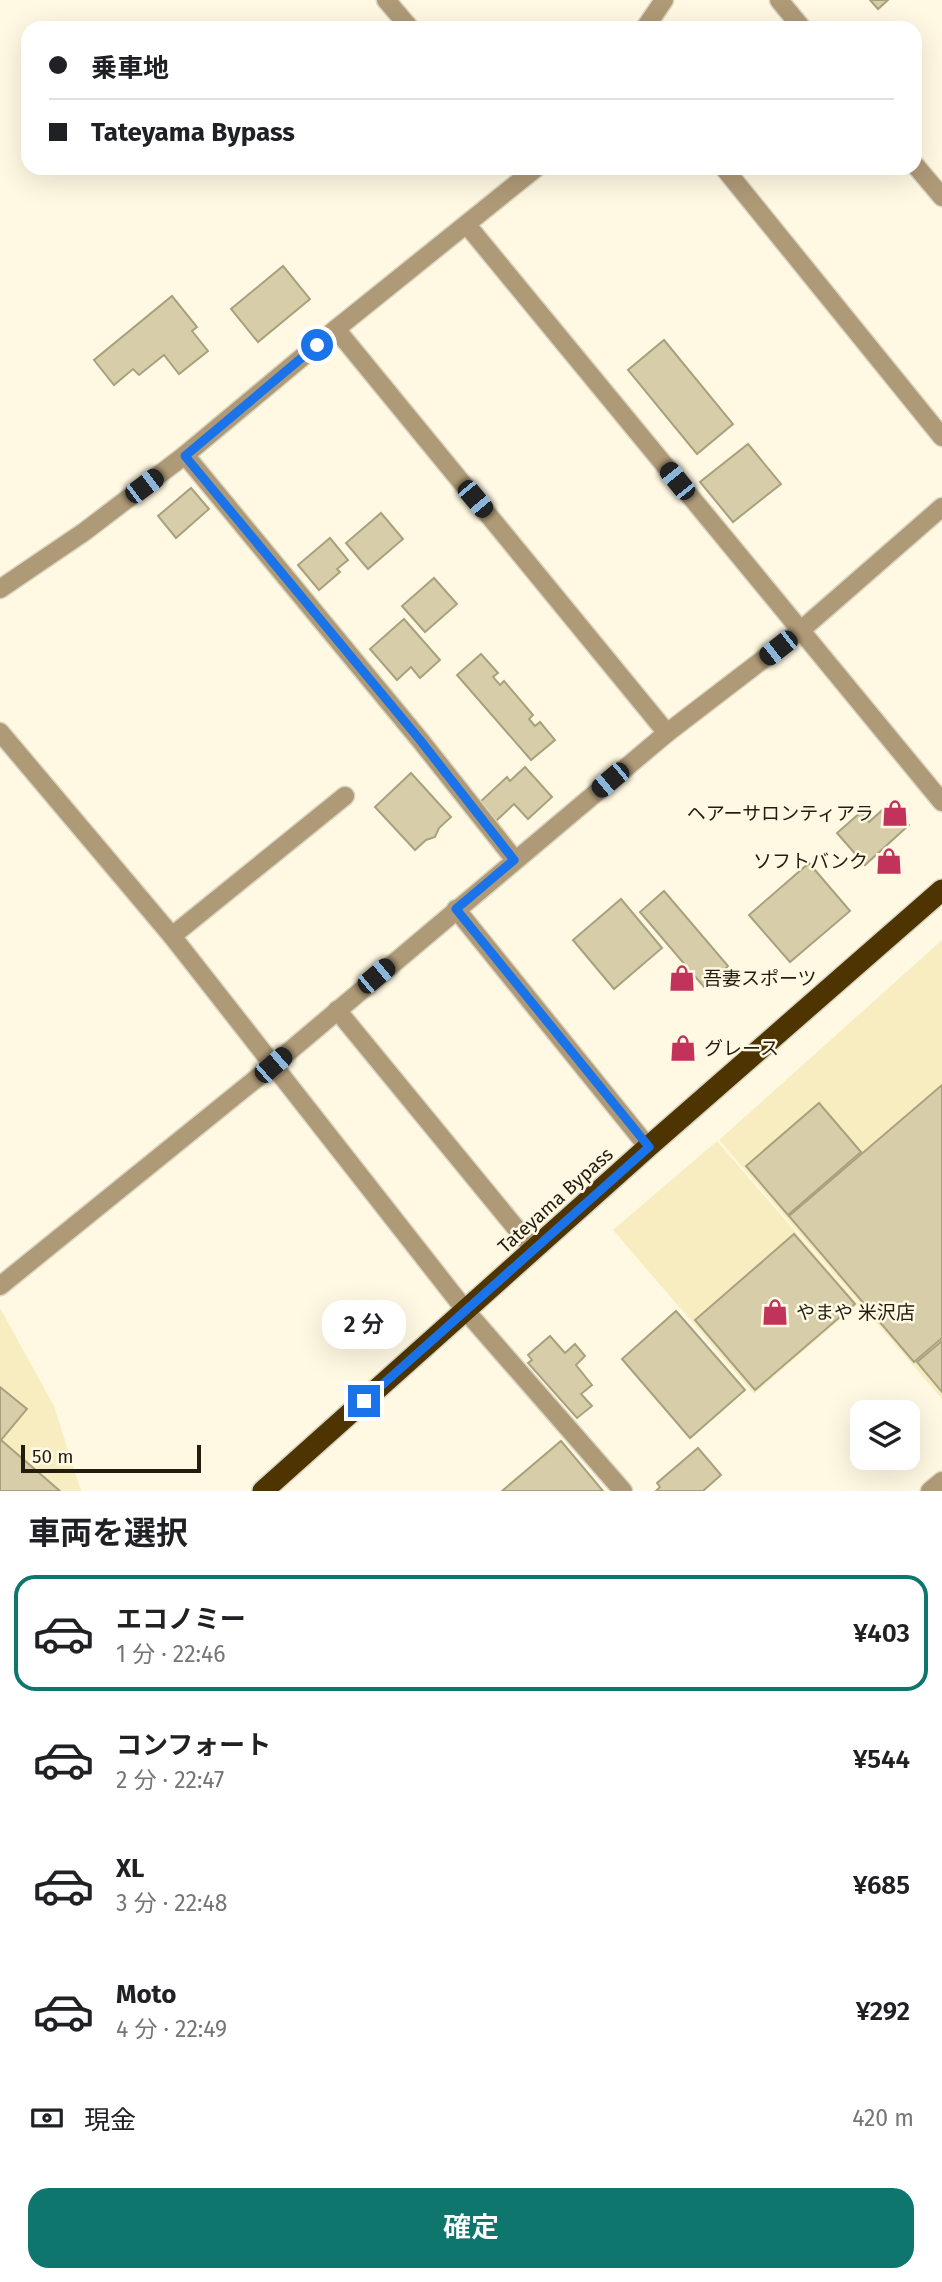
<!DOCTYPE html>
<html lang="ja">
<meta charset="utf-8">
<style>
:root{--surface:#fff;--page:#f6f6f6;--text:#202124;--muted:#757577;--line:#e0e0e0;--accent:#0f766e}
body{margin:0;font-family:"Fira Sans","Noto Sans JP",sans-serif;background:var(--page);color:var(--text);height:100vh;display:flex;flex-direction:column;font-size:26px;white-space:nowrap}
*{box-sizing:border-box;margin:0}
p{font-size:23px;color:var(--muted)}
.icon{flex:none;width:38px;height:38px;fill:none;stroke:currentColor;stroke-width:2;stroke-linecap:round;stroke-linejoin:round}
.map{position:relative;height:1491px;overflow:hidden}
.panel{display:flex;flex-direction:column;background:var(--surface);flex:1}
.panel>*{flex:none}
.guide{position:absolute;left:21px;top:21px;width:901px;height:154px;border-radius:21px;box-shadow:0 7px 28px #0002;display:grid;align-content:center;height:154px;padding:0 28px;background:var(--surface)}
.buttons{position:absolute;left:850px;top:1400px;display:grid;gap:14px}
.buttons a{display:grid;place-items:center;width:70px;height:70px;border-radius:14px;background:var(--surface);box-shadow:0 7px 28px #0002;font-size:35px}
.scale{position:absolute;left:21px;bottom:18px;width:180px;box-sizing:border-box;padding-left:7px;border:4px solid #211e10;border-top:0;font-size:19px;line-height:24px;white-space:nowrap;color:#211e10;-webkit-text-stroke:5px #fff9e3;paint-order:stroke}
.end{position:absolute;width:32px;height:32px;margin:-16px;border:9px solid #1a73e8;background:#fff;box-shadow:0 0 0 4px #fff}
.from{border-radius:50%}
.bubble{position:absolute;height:49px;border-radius:21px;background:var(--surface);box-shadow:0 7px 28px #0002;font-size:23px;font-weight:600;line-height:49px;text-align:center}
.car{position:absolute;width:21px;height:42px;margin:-21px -10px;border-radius:9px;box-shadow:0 0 5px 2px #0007;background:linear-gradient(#222 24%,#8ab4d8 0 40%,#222 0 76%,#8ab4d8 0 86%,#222 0)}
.guide b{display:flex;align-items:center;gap:24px;height:66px;font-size:26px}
.guide b+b{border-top:2px solid var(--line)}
.guide i{width:18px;height:18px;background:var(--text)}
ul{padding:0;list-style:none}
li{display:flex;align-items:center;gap:21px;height:116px;margin:0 14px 10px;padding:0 14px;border:4px solid transparent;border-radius:21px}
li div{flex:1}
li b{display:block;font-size:26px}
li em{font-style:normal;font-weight:600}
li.on{border-color:var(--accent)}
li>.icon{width:63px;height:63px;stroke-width:1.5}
h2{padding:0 28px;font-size:32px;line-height:84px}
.pay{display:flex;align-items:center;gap:18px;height:77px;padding:0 28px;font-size:26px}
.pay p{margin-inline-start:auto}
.button{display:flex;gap:14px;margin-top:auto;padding:14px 28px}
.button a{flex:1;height:80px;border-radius:21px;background:var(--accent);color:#fff;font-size:28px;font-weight:600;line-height:80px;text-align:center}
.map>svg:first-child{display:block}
</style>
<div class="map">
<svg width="942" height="1491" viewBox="0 0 942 1491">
<rect width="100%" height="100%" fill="#fff9e3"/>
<g fill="#f8edc0">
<path d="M942,940V1399L719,1140Z"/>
<path d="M717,1141L858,1304L754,1394L613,1230Z"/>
<path d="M0,1308L54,1406L81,1491H0Z"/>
</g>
<g fill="#d7cea9" stroke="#a9a17d" stroke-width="2">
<path d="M870,0H888L878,9Z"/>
<path d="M283,266L310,299L258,342L231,309Z"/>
<path d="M172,296L197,327L192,331L208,351L179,374L164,355L139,375L133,369L114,385L94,360Z"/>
<path d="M664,340L733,424L697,454L628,370Z"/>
<path d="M748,444L781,484L733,522L700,482Z"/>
<path d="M191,488L209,509L176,538L158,516Z"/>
<path d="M381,513L403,539L368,569L346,543Z"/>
<path d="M330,538L348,560L337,569L340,572L319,590L298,565Z"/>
<path d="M434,578L457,604L425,632L402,606Z"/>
<path d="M404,619L440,660L420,678L411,667L397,680L370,649Z"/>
<path d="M481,654L498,673L493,677L500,685L504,681L533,715L529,719L535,726L540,722L555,740L531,760L457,675Z"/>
<path d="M525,767L552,797L528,819L514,804L496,821L480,802L507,777L510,781Z"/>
<path d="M411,773L451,817L439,828L435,837L426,840L415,850L375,807Z"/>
<path d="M889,804L909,825L865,865L837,833L861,812L869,822Z"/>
<path d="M809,863L850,911L790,962L749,915Z"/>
<path d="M664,891L728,966L718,978L704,987L640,912Z"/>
<path d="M621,899L662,948L614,989L573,940Z"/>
<path d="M942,1085V1338L914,1362L789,1216Z"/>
<path d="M819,1103L861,1152L788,1215L746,1166Z"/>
<path d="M794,1234L855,1304L755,1390L695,1320Z"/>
<path d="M676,1311L745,1390L690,1438L622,1359Z"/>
<path d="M550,1336L565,1353L575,1344L585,1356L576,1365L592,1385L581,1394L592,1406L577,1418L528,1363L532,1360L528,1355Z"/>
<path d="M942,1341V1392L917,1362Z"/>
<path d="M0,1387L27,1409L1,1440L60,1491H0Z"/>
<path d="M561,1441L603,1491H502Z"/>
<path d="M698,1448L721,1475L703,1491H656L660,1487L657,1483Z"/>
</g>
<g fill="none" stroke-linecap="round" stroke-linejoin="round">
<defs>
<g id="minor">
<path d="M386,0L410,28"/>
<path d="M779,0L802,28"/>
<path d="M645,28L664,0"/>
<path d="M915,165L942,197"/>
<path d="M724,168L942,437"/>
<path d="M467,225L942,802"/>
<path d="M336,329L667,733"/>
<path d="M185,455L420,740L515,860"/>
<path d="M0,589L84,532L185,455L336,329L536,168"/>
<path d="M0,732L172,936L466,1311L623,1491"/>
<path d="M456,909L648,1147"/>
<path d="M172,936L345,796"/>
<path d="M337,1010L534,1250"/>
<path d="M0,1286L273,1065L667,733L800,631L942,507"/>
<path d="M930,1491L942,1481"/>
</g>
<path id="highway" d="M263,1491L648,1147L942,890"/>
</defs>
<use href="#minor" stroke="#dbd6c1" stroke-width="21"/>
<use href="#highway" stroke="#dbd6c1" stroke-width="24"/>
<use href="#minor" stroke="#af9a77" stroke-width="18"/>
<use href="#highway" stroke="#4d3400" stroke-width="21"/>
</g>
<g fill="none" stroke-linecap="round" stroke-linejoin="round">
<path stroke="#1a73e8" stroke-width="9" d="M317,345L185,456L420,740L514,860L456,909L649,1147L364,1401"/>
</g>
<defs>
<symbol id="shop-bare" viewBox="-9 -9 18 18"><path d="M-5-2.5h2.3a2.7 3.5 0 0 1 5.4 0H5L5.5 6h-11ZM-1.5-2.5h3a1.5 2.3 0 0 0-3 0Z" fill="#c2335c" stroke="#fff9e3" stroke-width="2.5" paint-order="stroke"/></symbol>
</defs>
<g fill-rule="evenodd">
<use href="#shop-bare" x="876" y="794" width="38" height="38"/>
<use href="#shop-bare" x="870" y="842" width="38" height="38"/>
<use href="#shop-bare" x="663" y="959" width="38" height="38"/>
<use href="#shop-bare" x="664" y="1029" width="38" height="38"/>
<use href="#shop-bare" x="756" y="1293" width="38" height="38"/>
</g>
<g text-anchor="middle" stroke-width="5" stroke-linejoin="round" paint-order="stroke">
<g font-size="19" fill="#211e10" stroke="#fff9e3" text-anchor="start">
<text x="874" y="820" text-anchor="end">ヘアーサロンティアラ</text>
<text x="868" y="868" text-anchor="end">ソフトバンク</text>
<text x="703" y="985">吾妻スポーツ</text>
<text x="704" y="1055">グレース</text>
<text x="796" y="1319">やまや 米沢店</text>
</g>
<g font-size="19" fill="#211e10" stroke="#fff9e3">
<text transform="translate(555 1200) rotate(-42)" y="7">Tateyama Bypass</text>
</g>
</g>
</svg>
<div class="buttons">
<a><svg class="icon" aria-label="layers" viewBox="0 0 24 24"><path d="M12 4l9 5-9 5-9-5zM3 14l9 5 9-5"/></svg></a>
</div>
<div class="scale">50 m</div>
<i class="end from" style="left:317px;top:345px"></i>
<i class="end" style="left:364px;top:1401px"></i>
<div class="bubble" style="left:322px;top:1300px;width:84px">2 分</div>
<i class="car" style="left:677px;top:481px;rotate:321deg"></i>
<i class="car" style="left:144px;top:486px;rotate:53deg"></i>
<i class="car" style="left:475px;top:499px;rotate:140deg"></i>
<i class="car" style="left:778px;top:648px;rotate:232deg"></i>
<i class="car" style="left:610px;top:780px;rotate:230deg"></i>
<i class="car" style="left:376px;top:976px;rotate:50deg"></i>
<i class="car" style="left:273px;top:1065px;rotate:49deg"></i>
<div class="guide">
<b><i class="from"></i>乗車地</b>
<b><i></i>Tateyama Bypass</b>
</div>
</div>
<section class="panel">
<h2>車両を選択</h2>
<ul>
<li class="on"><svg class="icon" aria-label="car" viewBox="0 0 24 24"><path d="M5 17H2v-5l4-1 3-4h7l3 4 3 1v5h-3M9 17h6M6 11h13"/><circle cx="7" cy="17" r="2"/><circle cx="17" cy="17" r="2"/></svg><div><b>エコノミー</b><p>1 分 · 22:46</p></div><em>¥403</em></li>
<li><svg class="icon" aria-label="car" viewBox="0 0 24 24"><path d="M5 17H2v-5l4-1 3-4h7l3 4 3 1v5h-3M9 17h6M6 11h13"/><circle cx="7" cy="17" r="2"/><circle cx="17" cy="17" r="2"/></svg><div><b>コンフォート</b><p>2 分 · 22:47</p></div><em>¥544</em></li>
<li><svg class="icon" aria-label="car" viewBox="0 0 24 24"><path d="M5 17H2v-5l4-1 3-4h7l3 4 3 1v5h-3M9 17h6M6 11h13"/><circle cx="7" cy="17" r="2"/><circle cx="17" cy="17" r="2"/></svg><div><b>XL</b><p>3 分 · 22:48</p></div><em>¥685</em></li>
<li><svg class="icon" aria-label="car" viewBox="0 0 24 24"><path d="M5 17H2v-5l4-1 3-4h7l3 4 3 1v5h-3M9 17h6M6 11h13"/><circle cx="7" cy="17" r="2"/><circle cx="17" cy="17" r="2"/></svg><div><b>Moto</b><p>4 分 · 22:49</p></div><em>¥292</em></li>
</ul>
<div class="pay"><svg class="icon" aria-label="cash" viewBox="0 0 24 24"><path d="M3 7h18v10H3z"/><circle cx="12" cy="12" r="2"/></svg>現金<p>420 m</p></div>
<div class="button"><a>確定</a></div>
</section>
